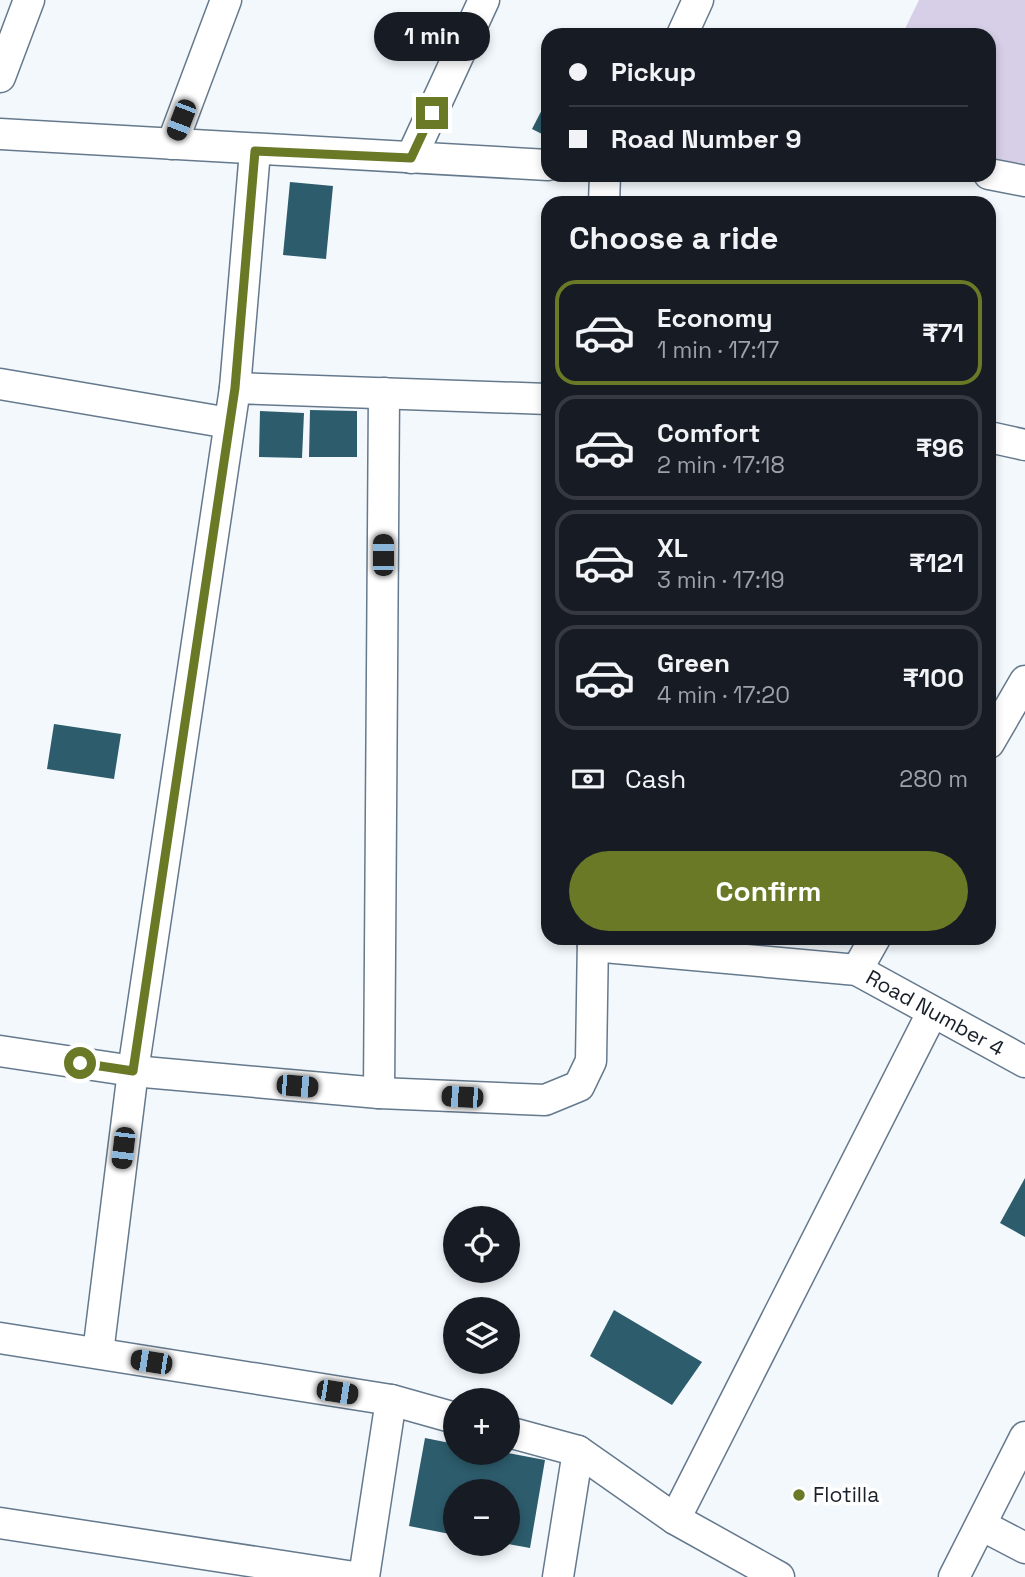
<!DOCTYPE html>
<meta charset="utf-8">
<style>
:root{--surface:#171b24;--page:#242831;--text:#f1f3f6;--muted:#9ea1a6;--line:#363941;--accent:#697926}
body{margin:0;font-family:"Space Grotesk",sans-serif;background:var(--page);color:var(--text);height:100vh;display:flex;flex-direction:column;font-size:26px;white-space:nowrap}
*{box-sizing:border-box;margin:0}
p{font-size:23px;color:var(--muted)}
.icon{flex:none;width:38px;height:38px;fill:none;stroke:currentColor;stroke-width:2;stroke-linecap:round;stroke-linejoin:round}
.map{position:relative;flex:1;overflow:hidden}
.side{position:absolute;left:541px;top:196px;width:455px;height:749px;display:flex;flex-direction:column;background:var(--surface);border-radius:21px;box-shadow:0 4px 10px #0003}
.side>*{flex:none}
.hud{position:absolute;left:541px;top:28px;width:455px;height:154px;border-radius:21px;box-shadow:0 4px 10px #0003;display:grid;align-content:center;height:154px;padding:0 28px;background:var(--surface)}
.fabs{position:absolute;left:443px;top:1206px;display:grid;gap:14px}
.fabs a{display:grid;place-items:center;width:77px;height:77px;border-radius:50%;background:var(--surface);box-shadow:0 4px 10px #0003;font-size:35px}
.end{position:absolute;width:32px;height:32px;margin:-16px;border:9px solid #697926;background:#fff;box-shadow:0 0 0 4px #fff}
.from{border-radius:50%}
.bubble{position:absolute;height:49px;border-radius:24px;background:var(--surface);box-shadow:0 4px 10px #0003;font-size:23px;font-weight:700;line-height:49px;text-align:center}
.car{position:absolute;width:21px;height:42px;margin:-21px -10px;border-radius:9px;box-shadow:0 0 5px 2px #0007;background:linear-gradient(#222 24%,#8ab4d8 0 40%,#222 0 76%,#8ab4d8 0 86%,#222 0)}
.hud b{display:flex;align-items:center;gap:24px;height:66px;font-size:26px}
.hud b+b{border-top:2px solid var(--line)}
.hud i{width:18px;height:18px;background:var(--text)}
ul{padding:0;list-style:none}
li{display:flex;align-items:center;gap:21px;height:105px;margin:0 14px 10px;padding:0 14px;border:4px solid var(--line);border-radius:21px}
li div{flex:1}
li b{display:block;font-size:26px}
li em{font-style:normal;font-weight:700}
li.active{border-color:var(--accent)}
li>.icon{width:63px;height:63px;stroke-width:1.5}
h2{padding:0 28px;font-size:32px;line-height:84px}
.pay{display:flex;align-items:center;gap:18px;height:77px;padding:0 28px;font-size:26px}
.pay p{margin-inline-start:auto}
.action{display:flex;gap:14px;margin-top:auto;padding:14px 28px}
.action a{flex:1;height:80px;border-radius:42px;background:var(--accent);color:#fff;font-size:28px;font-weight:700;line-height:80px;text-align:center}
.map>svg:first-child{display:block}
</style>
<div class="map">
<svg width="1025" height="1577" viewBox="0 0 1025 1577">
<rect width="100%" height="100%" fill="#f3f8fc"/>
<path fill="#d6cfe7" d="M919,0H1025V169L989,162V35H902Z"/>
<g fill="#2d5c6c">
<path d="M548,98V137L532,129Z"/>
<path d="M290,182L333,186L326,259L283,255Z"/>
<path d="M310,410L357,411V457H309Z"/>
<path d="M260,411L304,413L302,458L259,457Z"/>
<path d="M54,724L121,734L114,779L47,769Z"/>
<path d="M1025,1178V1237L1000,1223Z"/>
<path d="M614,1310L702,1362L672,1405L590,1356Z"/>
<path d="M425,1438L455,1444V1452H502L545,1460L530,1548L508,1544V1491H455V1535L409,1526Z"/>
</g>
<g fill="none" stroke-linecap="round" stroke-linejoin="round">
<defs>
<g id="minor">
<path d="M682,35L698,0"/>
<path d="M0,77L29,0"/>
<path d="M0,134L548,165"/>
<path d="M172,144L226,0"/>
<path d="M411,158L484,0"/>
<path d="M989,174L1025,181"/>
<path d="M604,203L605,175"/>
<path d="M0,384L229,423"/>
<path d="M235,388L255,151"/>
<path d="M989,437L1025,445"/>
<path d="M989,743L1025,681"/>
<path d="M593,946L857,970L1025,1062"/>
<path d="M857,970L875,938"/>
<path d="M0,1051L133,1071L379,1093L545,1100L579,1086L591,1061L593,938"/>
<path d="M379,1093L384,393"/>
<path d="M0,1338L391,1400L455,1418"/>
<path d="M98,1353L133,1071L235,388L548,399"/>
<path d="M508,1432L578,1451L675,1519L779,1577"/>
<path d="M675,1519L932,1013"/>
<path d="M0,1523L354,1577"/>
<path d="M981,1525L1025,1548"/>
<path d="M364,1577L391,1400"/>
<path d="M558,1577L578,1451"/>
<path d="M954,1577L1025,1437"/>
</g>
</defs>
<use href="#minor" stroke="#65798d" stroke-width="33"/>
<use href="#minor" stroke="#fff" stroke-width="30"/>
</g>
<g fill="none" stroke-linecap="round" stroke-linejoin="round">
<path stroke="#697926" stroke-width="9" d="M80,1063L133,1071L235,388L255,151L411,158L432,113"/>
</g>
<circle fill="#697926" stroke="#fff" stroke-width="2.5" cx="799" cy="1495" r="7"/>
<g text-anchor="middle" stroke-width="7" stroke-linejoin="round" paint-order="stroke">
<g font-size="21" fill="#182029" stroke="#fff">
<text transform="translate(935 1013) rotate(29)" y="7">Road Number 4</text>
</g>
<g font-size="21" fill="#182029" stroke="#fff" text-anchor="start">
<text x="813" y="1502">Flotilla</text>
</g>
</g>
</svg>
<div class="fabs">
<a><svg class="icon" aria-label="locate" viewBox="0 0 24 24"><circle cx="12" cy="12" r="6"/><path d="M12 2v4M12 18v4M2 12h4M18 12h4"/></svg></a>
<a><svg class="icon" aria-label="layers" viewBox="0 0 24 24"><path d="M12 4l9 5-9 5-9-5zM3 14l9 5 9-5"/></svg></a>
<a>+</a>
<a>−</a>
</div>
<i class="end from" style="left:80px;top:1063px"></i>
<i class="end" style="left:432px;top:113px"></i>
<div class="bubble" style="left:374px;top:12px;width:116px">1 min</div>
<i class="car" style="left:181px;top:120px;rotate:201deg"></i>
<i class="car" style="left:383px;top:555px;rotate:0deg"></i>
<i class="car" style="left:297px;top:1086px;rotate:95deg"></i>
<i class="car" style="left:462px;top:1097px;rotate:273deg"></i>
<i class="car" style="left:123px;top:1148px;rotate:187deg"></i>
<i class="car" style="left:151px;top:1362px;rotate:279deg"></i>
<i class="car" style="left:337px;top:1392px;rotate:99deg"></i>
<div class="hud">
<b><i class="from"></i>Pickup</b>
<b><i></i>Road Number 9</b>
</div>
<section class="side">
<h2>Choose a ride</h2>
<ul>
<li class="active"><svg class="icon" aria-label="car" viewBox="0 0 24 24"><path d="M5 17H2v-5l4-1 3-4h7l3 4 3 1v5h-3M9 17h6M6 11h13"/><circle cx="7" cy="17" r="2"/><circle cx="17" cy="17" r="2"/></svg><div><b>Economy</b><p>1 min · 17:17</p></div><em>₹71</em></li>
<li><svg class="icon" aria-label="car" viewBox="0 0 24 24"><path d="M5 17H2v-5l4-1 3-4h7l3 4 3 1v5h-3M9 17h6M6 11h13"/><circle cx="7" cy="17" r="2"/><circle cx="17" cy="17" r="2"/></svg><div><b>Comfort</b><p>2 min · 17:18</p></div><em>₹96</em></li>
<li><svg class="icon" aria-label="car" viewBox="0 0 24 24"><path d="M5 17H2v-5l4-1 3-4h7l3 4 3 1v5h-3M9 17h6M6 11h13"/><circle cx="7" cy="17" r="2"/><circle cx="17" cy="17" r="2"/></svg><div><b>XL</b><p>3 min · 17:19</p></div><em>₹121</em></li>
<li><svg class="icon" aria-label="car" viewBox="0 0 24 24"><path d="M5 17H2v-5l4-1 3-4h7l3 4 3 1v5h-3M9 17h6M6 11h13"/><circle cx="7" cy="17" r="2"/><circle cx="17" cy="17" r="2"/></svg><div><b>Green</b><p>4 min · 17:20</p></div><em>₹100</em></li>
</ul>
<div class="pay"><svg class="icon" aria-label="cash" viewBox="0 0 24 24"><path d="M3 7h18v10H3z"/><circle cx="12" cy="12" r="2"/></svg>Cash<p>280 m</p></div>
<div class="action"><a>Confirm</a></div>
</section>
</div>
